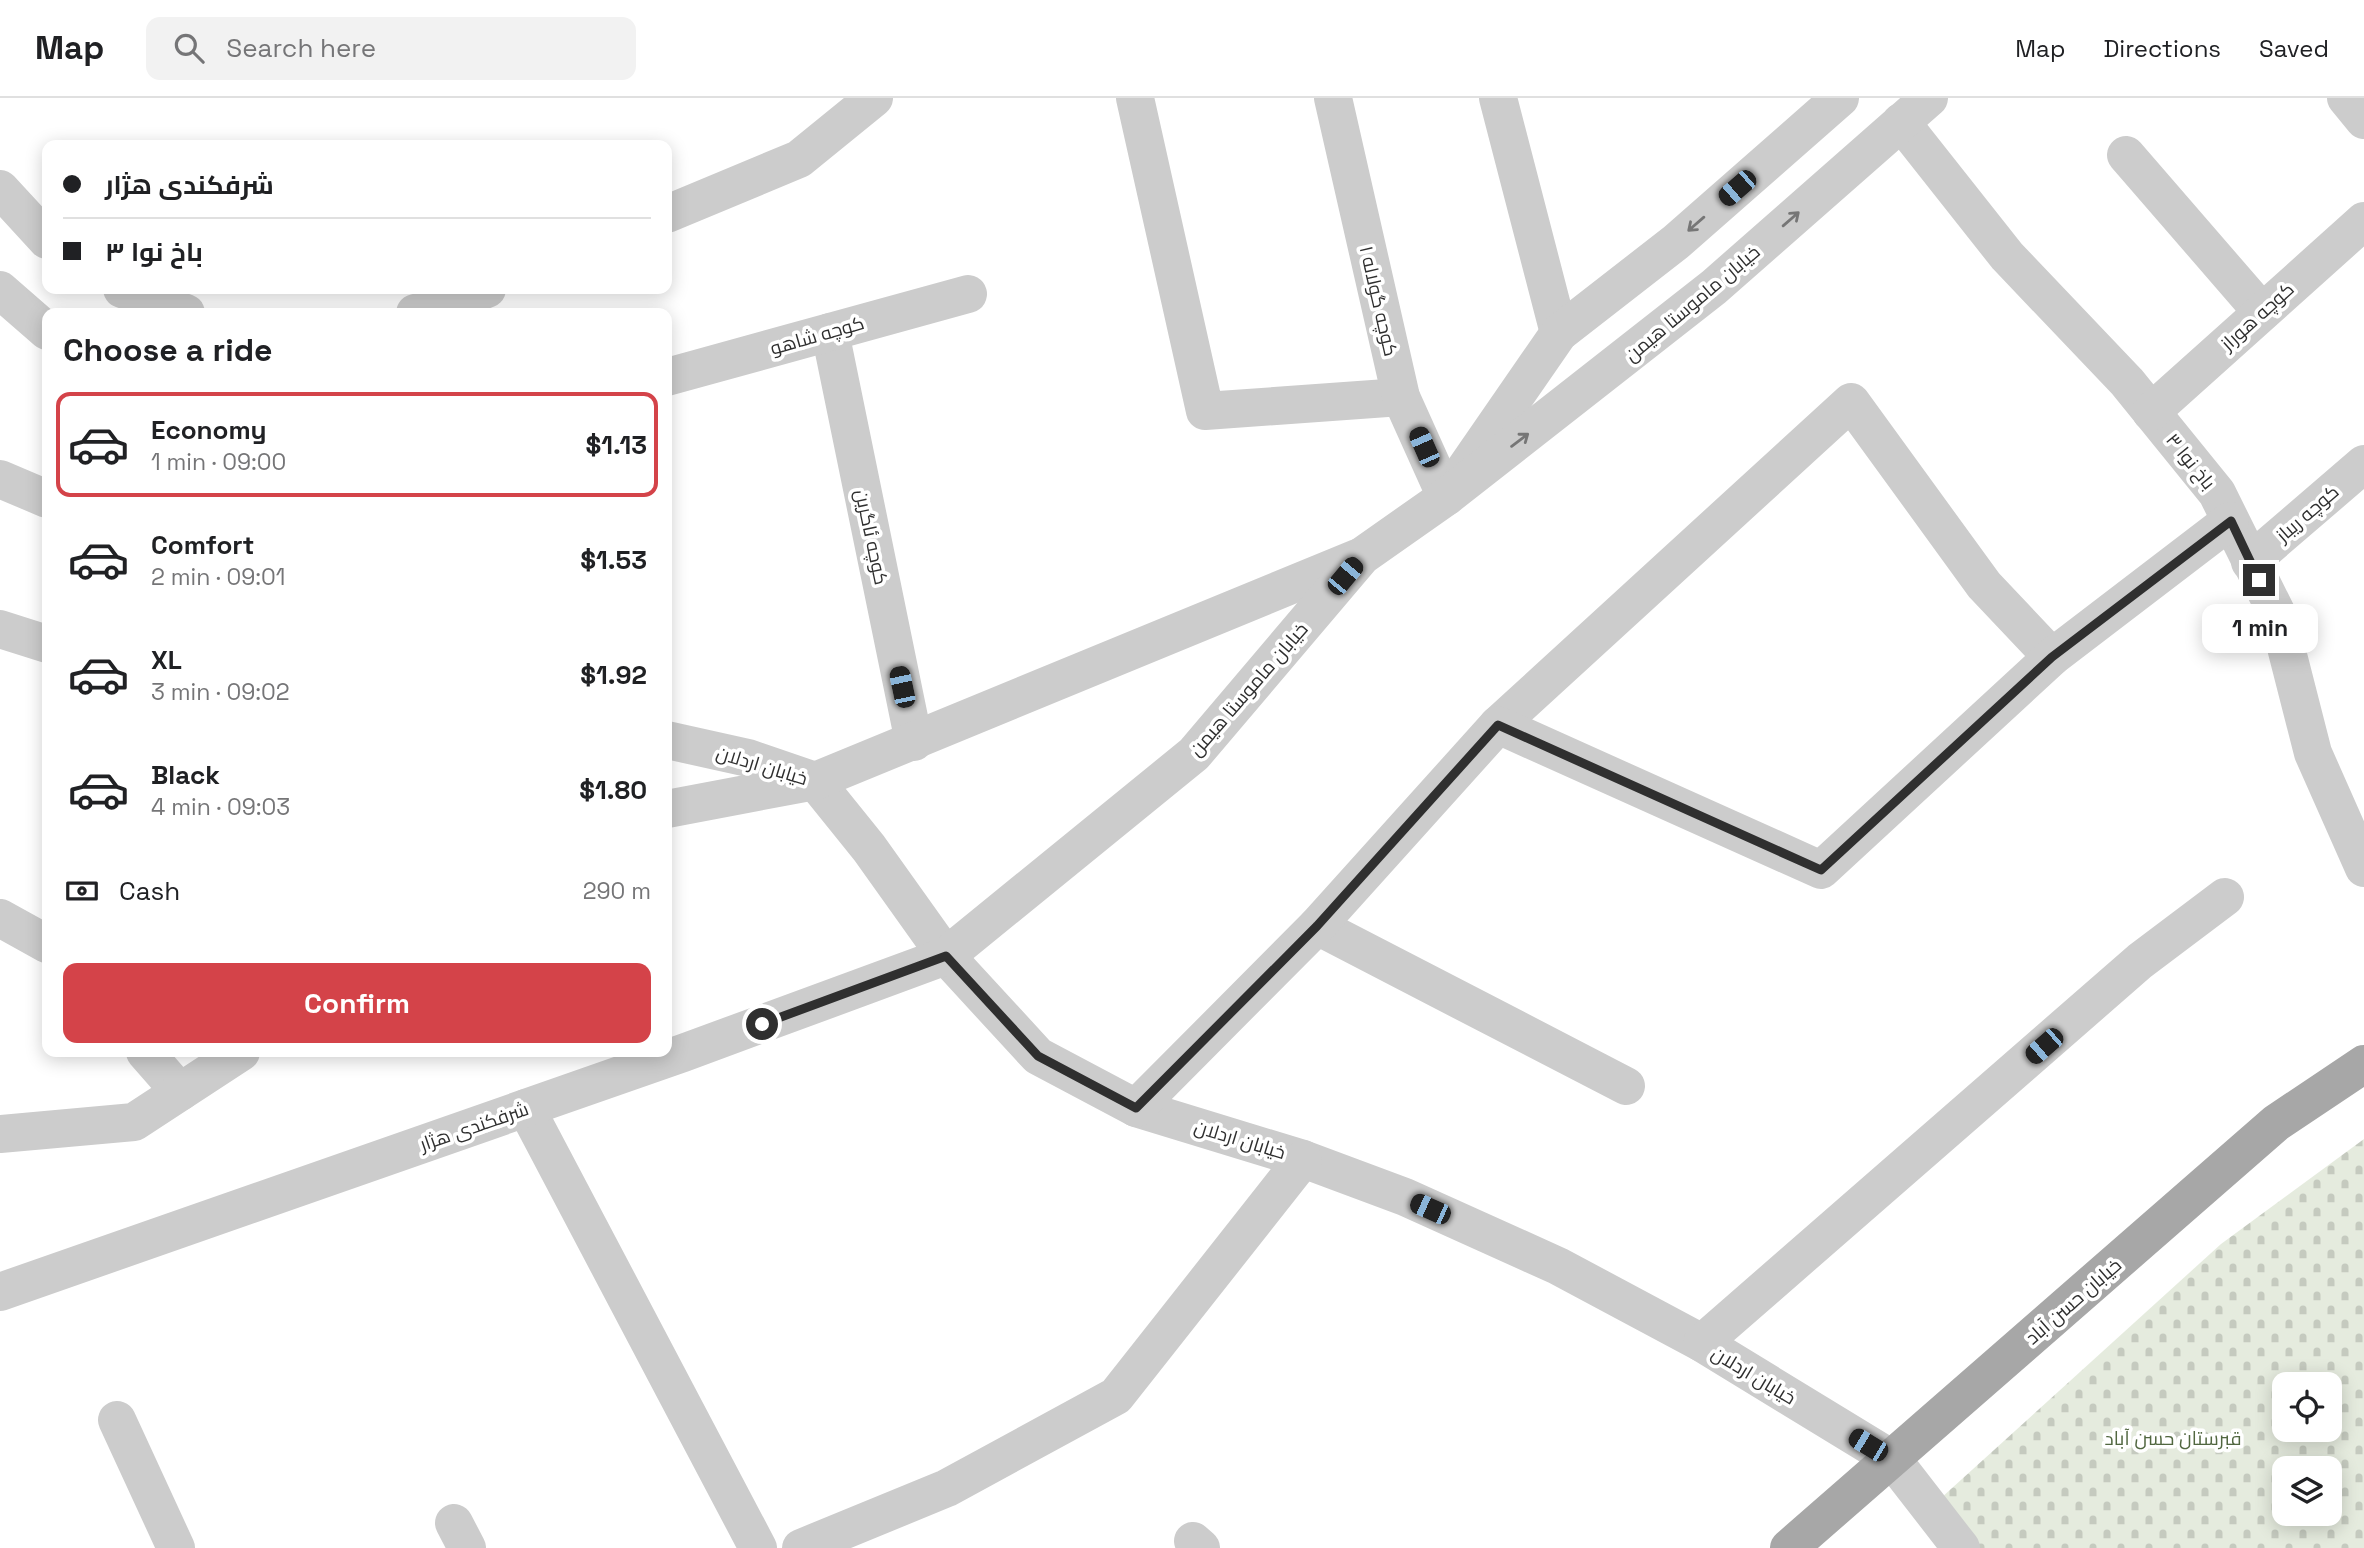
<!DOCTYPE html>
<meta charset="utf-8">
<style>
:root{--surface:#fff;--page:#f2f2f2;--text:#202124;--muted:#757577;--line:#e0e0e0;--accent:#d44349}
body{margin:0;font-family:"Space Grotesk",Cairo,sans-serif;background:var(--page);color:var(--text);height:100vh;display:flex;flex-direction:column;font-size:26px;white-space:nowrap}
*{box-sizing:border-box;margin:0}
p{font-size:23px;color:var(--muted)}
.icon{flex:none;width:38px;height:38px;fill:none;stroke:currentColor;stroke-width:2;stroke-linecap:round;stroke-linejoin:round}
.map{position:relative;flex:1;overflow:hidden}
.details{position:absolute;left:42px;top:210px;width:630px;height:749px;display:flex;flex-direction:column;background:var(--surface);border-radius:14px;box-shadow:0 4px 18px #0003}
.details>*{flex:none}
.top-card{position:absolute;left:42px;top:42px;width:630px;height:154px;border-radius:14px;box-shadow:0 4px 18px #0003;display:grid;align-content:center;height:154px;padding:0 21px;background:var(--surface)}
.controls{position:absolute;left:2272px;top:1274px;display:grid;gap:14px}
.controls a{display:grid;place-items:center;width:70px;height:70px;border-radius:14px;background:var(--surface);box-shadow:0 4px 18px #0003;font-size:35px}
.end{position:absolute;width:32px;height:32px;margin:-16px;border:9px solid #2f2f2f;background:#fff;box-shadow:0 0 0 4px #fff}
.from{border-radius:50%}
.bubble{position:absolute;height:49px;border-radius:14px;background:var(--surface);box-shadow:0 4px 18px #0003;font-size:23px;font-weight:600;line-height:49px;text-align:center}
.car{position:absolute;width:21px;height:42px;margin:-21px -10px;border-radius:9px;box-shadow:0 0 5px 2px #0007;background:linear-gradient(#222 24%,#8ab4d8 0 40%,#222 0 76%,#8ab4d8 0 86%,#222 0)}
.top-card b{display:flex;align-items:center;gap:24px;height:66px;font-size:26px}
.top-card b+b{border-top:2px solid var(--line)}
.top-card i{width:18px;height:18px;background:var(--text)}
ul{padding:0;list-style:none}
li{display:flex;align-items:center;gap:21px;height:105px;margin:0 14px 10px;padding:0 7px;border:4px solid transparent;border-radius:14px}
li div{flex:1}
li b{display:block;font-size:26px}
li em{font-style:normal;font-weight:600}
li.selected{border-color:var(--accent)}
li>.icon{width:63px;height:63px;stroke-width:1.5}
h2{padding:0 21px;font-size:32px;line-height:84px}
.pay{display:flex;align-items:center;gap:18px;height:77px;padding:0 21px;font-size:26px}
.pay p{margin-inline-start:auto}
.button{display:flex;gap:14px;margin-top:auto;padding:14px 21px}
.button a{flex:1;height:80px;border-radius:14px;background:var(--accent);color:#fff;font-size:28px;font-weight:600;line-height:80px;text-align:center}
header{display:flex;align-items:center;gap:42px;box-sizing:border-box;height:98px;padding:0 35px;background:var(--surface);border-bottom:2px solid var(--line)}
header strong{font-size:33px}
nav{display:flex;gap:38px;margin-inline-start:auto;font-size:24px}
.search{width:490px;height:63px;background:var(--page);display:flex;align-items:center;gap:18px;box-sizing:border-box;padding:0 24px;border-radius:14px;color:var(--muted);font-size:26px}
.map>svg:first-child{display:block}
</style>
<header>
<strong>Map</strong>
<div class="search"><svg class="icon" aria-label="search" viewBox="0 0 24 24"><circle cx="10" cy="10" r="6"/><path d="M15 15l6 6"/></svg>Search here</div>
<nav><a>Map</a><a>Directions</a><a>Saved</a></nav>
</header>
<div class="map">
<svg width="2364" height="1450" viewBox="0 0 2364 1450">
<defs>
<pattern id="cemetery-stones" width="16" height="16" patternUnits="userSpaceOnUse" patternTransform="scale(1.75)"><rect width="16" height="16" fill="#e5ebde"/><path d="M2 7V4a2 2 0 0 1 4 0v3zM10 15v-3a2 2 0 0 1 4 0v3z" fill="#c5cabf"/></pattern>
</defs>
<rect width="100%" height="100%" fill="#fff"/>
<path fill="url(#cemetery-stones)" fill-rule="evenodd" d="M2364,1041V1450H1961L1930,1410L2221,1146ZM2284,1286H2329V1332H2284ZM2284,1370H2329V1416H2284Z"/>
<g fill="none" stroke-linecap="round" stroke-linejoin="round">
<g stroke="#ccc" stroke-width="38">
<path d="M1135,0L1205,313L1401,299"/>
<path d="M1333,0L1401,299L1446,399"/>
<path d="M1498,0L1559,235"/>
<path d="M2346,0L2364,22"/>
<path d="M1901,24L2007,158L2127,284L2217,395L2278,518L2313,655L2364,770"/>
<path d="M2126,57L2262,214"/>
<path d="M0,91L47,142"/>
<path d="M667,116L799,61L874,0"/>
<path d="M122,191L186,215"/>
<path d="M0,192L47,233"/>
<path d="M415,215L445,208L487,191"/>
<path d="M830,234L914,644"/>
<path d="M667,279L968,196"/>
<path d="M2151,314L2364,123"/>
<path d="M1465,371L1559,235L1676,144L1840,0"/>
<path d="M0,381L47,401"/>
<path d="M2250,464L2364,366"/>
<path d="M0,531L47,546"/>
<path d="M1498,627L1851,304L1984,487L2052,559"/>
<path d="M667,642L748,660L815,683L869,750L946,858L1038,958L1136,1010L1303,1061L1405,1099L1558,1168L1702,1245L1892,1361L1961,1450"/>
<path d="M667,711L815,683L1357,460"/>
<path d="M0,820L47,846"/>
<path d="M1317,828L1626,988"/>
<path d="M145,954L180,994"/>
<path d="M526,1010L758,1450"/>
<path d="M1136,1010L1317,828L1498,627L1821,772L2052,559L2230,423"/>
<path d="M0,1036L134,1024L241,954"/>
<path d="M0,1194L683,955L946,858L1194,656L1362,458L1446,399L1714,189L1929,0"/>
<path d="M1702,1245L2140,863L2225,799"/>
<path d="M117,1322L176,1450"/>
<path d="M454,1425L467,1450"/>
<path d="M1193,1443L1201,1450"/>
<path d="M801,1450L947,1390L1116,1298L1303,1061"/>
</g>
<path stroke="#a7a7a7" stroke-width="38" d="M1789,1450L2276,1025L2364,966"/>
</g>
<defs><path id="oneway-shaft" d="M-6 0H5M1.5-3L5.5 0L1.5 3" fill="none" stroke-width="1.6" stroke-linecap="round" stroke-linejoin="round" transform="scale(1.75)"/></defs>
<g stroke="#767676">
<use href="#oneway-shaft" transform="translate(1791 121) rotate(-41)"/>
<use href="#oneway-shaft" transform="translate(1696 126) rotate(139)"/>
<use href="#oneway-shaft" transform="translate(1520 342) rotate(-37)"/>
</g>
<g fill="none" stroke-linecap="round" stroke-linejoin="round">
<path stroke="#2f2f2f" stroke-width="9" d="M762,926L946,858L1038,958L1136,1010L1317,828L1498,627L1821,772L2052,559L2231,423L2259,482"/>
</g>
<g text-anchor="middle" stroke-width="7" stroke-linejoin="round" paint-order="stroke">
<g font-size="19" fill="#2f2f2f" stroke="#fff">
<text transform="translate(1379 203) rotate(77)" y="7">کوچه گولاله ۱</text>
<text transform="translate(1692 205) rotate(-40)" y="7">خیابان ماموستا هیمن</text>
<text transform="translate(2257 218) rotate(-42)" y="7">کوچه هوراز</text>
<text transform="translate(817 237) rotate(-16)" y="7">کوچه شاهو</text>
<text transform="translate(2191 363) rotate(51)" y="7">باخ نوا ۳</text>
<text transform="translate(2307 415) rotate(-41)" y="7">کوچه ریباز</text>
<text transform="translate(872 439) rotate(78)" y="7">کوچه ئاگرین</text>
<text transform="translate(1248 591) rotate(-49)" y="7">خیابان ماموستا هیمن</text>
<text transform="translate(762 667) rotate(17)" y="7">خیابان اردلان</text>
<text transform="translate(474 1028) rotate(-19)" y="7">شرفکندی هژار</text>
<text transform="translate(1240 1041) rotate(17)" y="7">خیابان اردلان</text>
<text transform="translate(2073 1203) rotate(-41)" y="7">خیابان حسن آباد</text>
<text transform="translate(1754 1277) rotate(31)" y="7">خیابان اردلان</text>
</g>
<g font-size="19" fill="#516740" stroke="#fff">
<text x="2173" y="1347">قبرستان حسن آباد</text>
</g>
</g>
</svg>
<div class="controls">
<a><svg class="icon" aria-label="locate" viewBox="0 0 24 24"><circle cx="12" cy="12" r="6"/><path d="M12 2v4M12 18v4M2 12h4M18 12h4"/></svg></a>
<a><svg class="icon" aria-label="layers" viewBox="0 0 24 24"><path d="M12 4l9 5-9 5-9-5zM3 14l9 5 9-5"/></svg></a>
</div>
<i class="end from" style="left:762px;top:926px"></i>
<i class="end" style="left:2259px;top:482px"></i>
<div class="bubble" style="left:2202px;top:506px;width:116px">1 min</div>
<i class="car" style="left:1737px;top:90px;rotate:229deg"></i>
<i class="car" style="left:1424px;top:349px;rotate:336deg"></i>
<i class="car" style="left:1345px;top:478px;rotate:40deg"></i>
<i class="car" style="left:902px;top:589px;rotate:348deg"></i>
<i class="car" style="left:2044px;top:948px;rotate:229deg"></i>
<i class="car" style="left:1430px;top:1111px;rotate:294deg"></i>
<i class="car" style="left:1868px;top:1347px;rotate:301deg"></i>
<div class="top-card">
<b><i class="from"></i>شرفکندی هژار</b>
<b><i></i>باخ نوا ۳</b>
</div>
<section class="details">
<h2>Choose a ride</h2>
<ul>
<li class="selected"><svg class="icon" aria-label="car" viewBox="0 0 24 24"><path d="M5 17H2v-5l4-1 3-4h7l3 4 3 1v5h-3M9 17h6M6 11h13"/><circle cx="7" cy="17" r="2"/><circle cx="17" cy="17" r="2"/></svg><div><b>Economy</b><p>1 min · 09:00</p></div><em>$1.13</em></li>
<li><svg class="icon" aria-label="car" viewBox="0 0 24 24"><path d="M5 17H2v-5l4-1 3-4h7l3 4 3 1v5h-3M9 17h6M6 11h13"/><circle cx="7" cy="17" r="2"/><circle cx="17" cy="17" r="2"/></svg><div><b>Comfort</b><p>2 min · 09:01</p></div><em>$1.53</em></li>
<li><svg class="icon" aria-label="car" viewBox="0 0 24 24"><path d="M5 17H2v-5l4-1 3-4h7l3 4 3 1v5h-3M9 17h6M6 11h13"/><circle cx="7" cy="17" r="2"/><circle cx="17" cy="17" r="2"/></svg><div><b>XL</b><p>3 min · 09:02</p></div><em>$1.92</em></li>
<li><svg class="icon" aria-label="car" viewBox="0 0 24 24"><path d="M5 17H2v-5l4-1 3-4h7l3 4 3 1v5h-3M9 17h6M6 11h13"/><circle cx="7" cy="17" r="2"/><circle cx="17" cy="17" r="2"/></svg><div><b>Black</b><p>4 min · 09:03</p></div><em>$1.80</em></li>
</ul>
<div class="pay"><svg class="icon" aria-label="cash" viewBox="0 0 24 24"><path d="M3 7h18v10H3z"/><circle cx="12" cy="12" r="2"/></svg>Cash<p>290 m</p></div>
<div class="button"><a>Confirm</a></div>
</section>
</div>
